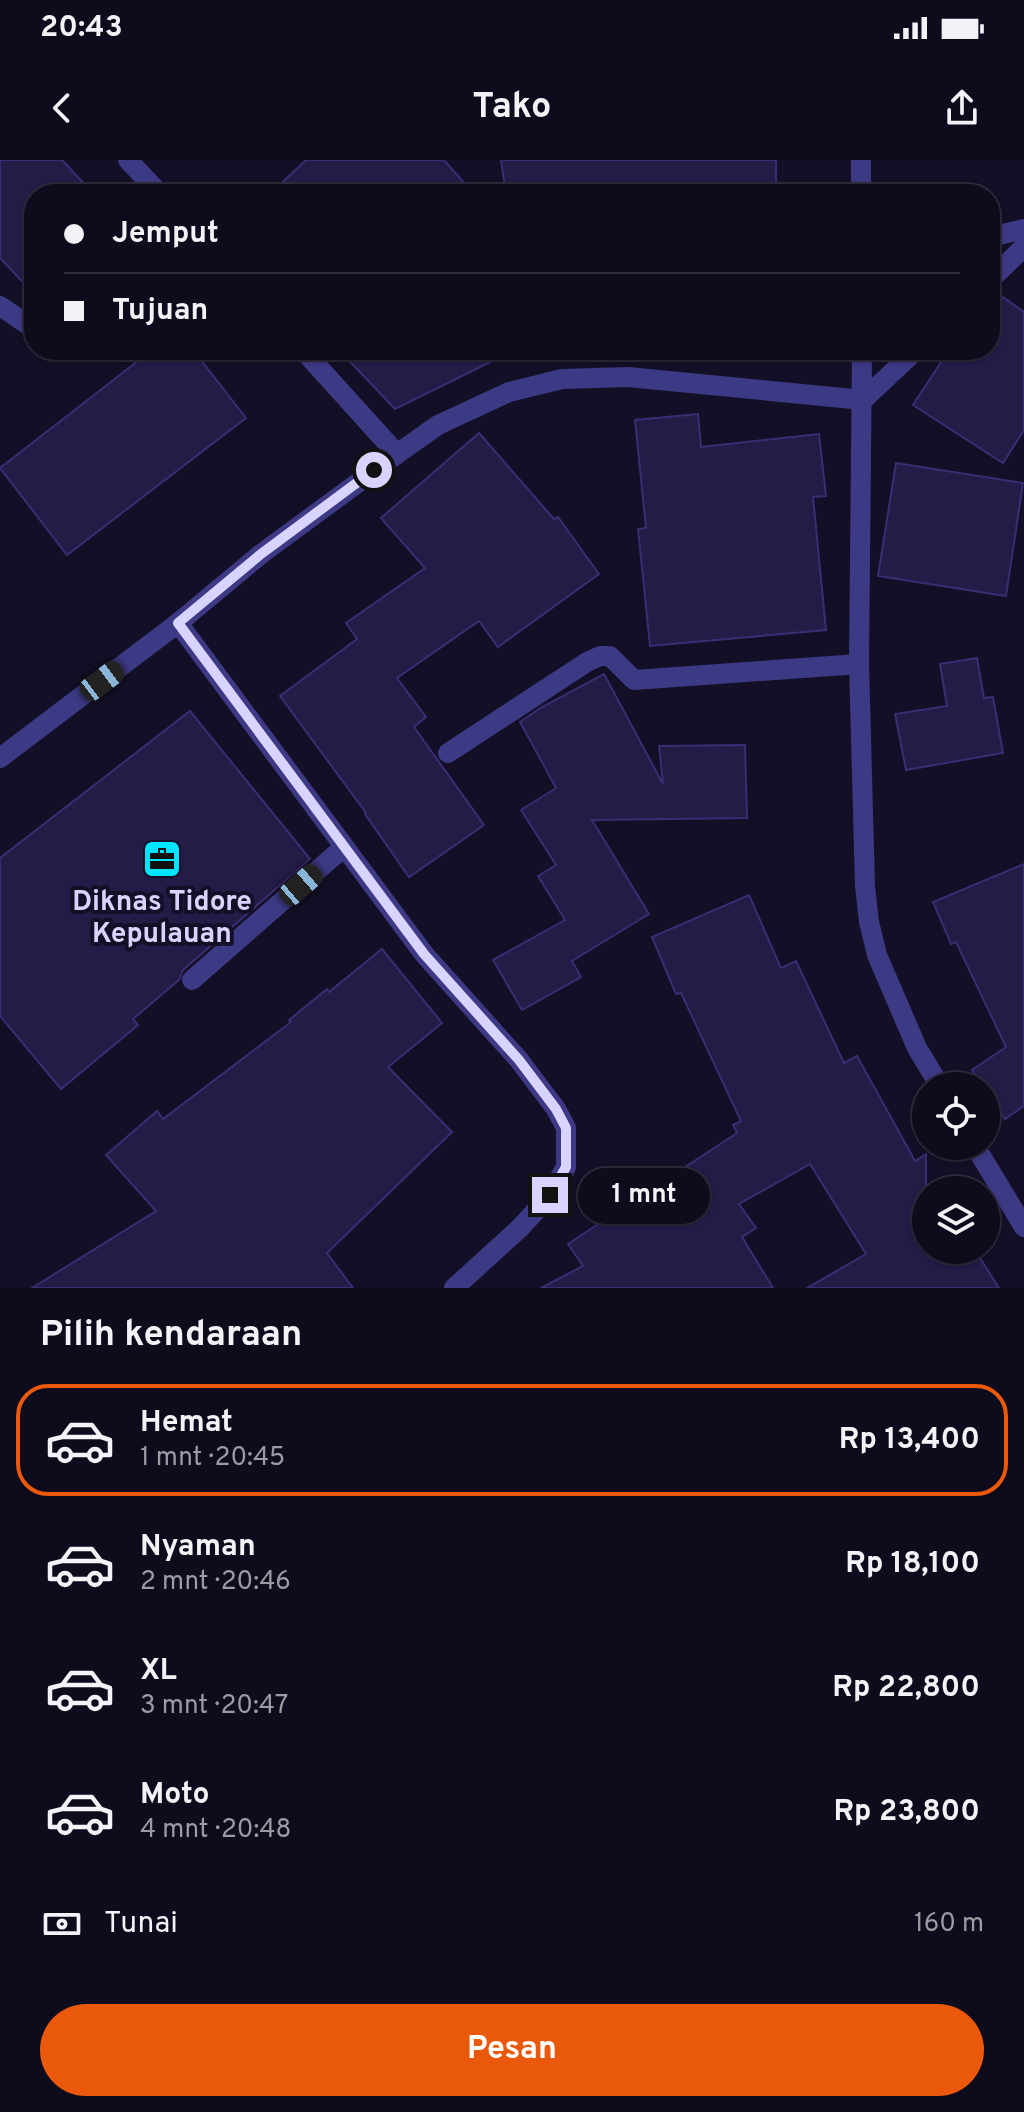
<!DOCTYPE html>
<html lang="id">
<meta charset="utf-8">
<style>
:root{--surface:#0e0b1c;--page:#1c1929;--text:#f1f3f6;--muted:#9b9ba3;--line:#2e2b3b;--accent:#ea580c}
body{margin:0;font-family:Overpass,sans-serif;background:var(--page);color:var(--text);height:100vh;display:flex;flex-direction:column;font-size:30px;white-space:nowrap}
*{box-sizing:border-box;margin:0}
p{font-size:26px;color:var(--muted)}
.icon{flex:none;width:44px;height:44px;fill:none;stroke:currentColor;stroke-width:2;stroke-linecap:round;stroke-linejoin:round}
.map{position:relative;height:1128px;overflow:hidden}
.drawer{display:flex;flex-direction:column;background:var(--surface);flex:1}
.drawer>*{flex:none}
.hud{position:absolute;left:24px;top:24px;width:976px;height:176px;border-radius:32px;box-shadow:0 2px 6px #0004,0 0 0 2px var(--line);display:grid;align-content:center;height:176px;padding:0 40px;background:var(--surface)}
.buttons{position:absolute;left:912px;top:912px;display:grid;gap:16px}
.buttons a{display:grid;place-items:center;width:88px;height:88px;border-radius:50%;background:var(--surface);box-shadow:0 2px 6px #0004,0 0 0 2px var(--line);font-size:40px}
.end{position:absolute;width:36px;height:36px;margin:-18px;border:10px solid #d9d4ff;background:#111;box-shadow:0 0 0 4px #111}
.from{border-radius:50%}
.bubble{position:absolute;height:56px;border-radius:28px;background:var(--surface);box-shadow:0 2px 6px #0004,0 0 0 2px var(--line);font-size:26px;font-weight:700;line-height:56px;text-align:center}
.car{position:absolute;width:24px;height:48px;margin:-24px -12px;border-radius:10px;box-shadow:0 0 6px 2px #0007;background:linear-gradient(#222 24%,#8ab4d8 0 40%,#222 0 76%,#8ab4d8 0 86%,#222 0)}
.hud b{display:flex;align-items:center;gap:28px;height:76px;font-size:30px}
.hud b+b{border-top:2px solid var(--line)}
.hud i{width:20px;height:20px;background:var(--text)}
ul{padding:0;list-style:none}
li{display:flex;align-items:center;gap:24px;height:112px;margin:0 16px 12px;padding:0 24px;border:4px solid transparent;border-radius:32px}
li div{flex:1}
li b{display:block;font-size:30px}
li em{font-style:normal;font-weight:700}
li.selected{border-color:var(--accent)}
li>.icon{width:72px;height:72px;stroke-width:1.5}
h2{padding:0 40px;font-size:36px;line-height:96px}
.pay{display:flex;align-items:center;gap:20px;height:88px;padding:0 40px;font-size:30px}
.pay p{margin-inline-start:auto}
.primary-button{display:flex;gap:16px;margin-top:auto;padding:16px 40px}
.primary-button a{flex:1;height:92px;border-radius:48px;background:var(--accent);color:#fff;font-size:32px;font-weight:700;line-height:92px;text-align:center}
.status{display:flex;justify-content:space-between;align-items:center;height:56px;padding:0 40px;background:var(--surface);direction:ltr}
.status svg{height:22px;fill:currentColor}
header{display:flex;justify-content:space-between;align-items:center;height:104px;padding:0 40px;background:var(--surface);font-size:36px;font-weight:700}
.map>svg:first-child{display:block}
</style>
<div class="status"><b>20:43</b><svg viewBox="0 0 49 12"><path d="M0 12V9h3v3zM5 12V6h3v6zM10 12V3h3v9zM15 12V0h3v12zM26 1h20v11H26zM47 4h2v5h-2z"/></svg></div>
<header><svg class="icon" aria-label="back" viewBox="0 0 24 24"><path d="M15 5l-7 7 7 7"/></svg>Tako<svg class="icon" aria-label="share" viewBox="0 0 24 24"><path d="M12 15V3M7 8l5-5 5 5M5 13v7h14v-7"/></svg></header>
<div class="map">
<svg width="1024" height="1128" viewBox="0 0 1024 1128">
<rect width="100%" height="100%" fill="#130f26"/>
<g fill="#241b47" stroke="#3b2d73" stroke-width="2">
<path d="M0,0H62L94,34H34V134L0,98Z"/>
<path d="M306,0H444L474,34H270Z"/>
<path d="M501,0H776V34H506Z"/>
<path d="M1003,137L1024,152V270L1003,303L913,245L949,190H990V156Z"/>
<path d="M152,190H193L246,258L67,395L0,308Z"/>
<path d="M339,190H515L395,249Z"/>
<path d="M698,254L701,287L819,274L826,336L813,337L826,470L650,486L638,369L646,368L635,260Z"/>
<path d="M479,273L554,359L558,357L599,414L498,487L479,461L397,518L426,557L414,567L484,665L409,717L365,654L366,653L280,536L357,479L346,463L425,408L381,358Z"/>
<path d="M896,303L1023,323L1006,436L878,416Z"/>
<path d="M977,498L984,538L993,537L1003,593L906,610L895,554L947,546L940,504Z"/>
<path d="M604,514L663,624L659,586L745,585L747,658L592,660L649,754L572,801L581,817L522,850L493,800L565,760L538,716L556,705L521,650L556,628L520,562L542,547Z"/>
<path d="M190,551L310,699L183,810L179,820L133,859L138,865L61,929L0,856V698Z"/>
<path d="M1024,704V946L1005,959L986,931V926H982L972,910L1006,887L956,782L951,784L933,742Z"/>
<path d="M749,735L781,808L796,801L844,903L857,896L915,1001L926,994V1090H975L999,1128H807L866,1094L810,1004L739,1044L756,1068L742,1077L773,1128H541L583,1106L568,1084L737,973L733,965L741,961L681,833L676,834L652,777Z"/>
<path d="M382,789L442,863L388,907L452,972L327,1093L353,1128H32L156,1051L106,995L157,951L163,959L291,862L289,860L327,829L329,832Z"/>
</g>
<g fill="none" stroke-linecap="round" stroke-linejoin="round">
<g stroke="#3d3a85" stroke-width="20">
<path d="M128,0L160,34"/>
<path d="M0,146L34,169"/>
<path d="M303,190L397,294"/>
<path d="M178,463L424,794L519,900L556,949L566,968V1007L550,1035L521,1067L454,1128"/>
<path d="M448,593L587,502L600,496H610L634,520L859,504"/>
<path d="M0,598L178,463L261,394L397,294L438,265L509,232L562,219L628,217L863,240"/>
<path d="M192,820L344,687"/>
</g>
<g stroke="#3d3a85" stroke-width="20">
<path d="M861,0V34"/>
<path d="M990,77L1024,69"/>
<path d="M990,120L1024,87"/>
<path d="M862,190L859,504L865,726L869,762L877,795L917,888L940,926"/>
<path d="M863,240L916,190"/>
<path d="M975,986L1024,1067"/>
</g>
</g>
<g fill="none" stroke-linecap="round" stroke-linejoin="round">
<path stroke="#d9d4ff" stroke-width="10" d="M374,310L261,394L178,463L424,794L519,900L556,949L566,968V1007L550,1035"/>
</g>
<defs>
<symbol id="office-square" viewBox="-11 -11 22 22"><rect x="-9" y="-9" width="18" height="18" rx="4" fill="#00e5ff" stroke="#130f26"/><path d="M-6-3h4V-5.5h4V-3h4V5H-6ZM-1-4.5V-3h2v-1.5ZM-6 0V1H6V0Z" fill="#111"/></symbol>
</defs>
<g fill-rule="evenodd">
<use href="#office-square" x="140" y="677" width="44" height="44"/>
</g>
<g text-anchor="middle" stroke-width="8" stroke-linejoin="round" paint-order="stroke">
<g font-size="28" font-weight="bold" fill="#d9d4ff" stroke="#130f26">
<text x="162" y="750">Diknas Tidore<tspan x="162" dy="32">Kepulauan</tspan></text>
</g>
</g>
</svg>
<div class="buttons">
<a><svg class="icon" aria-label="locate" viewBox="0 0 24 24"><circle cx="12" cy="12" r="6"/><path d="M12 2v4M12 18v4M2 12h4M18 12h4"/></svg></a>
<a><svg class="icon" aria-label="layers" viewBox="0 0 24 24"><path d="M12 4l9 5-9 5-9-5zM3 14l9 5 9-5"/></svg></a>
</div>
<i class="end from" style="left:374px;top:310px"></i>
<i class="end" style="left:550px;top:1035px"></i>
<div class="bubble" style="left:578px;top:1008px;width:132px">1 mnt</div>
<i class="car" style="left:102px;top:521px;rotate:53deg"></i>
<i class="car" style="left:301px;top:725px;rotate:49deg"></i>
<div class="hud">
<b><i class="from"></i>Jemput</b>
<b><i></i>Tujuan</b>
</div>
</div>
<section class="drawer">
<h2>Pilih kendaraan</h2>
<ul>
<li class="selected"><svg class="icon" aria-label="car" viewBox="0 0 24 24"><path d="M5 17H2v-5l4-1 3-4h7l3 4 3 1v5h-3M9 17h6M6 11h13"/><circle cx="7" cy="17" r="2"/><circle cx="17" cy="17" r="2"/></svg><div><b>Hemat</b><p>1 mnt · 20:45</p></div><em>Rp 13,400</em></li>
<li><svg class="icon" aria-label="car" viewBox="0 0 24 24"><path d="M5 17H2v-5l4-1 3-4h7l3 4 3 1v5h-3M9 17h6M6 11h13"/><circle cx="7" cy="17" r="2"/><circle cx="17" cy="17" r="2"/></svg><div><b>Nyaman</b><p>2 mnt · 20:46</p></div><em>Rp 18,100</em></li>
<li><svg class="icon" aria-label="car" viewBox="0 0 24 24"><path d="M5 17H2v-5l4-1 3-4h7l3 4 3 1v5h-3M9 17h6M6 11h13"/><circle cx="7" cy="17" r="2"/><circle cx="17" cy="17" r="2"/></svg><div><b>XL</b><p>3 mnt · 20:47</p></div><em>Rp 22,800</em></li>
<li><svg class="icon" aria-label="car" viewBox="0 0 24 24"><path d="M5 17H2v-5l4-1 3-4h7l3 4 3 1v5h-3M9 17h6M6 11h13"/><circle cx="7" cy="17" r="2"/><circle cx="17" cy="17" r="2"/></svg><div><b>Moto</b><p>4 mnt · 20:48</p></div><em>Rp 23,800</em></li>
</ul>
<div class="pay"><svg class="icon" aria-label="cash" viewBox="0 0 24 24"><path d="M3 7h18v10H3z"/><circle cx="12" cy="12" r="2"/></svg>Tunai<p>160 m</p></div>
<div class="primary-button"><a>Pesan</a></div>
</section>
